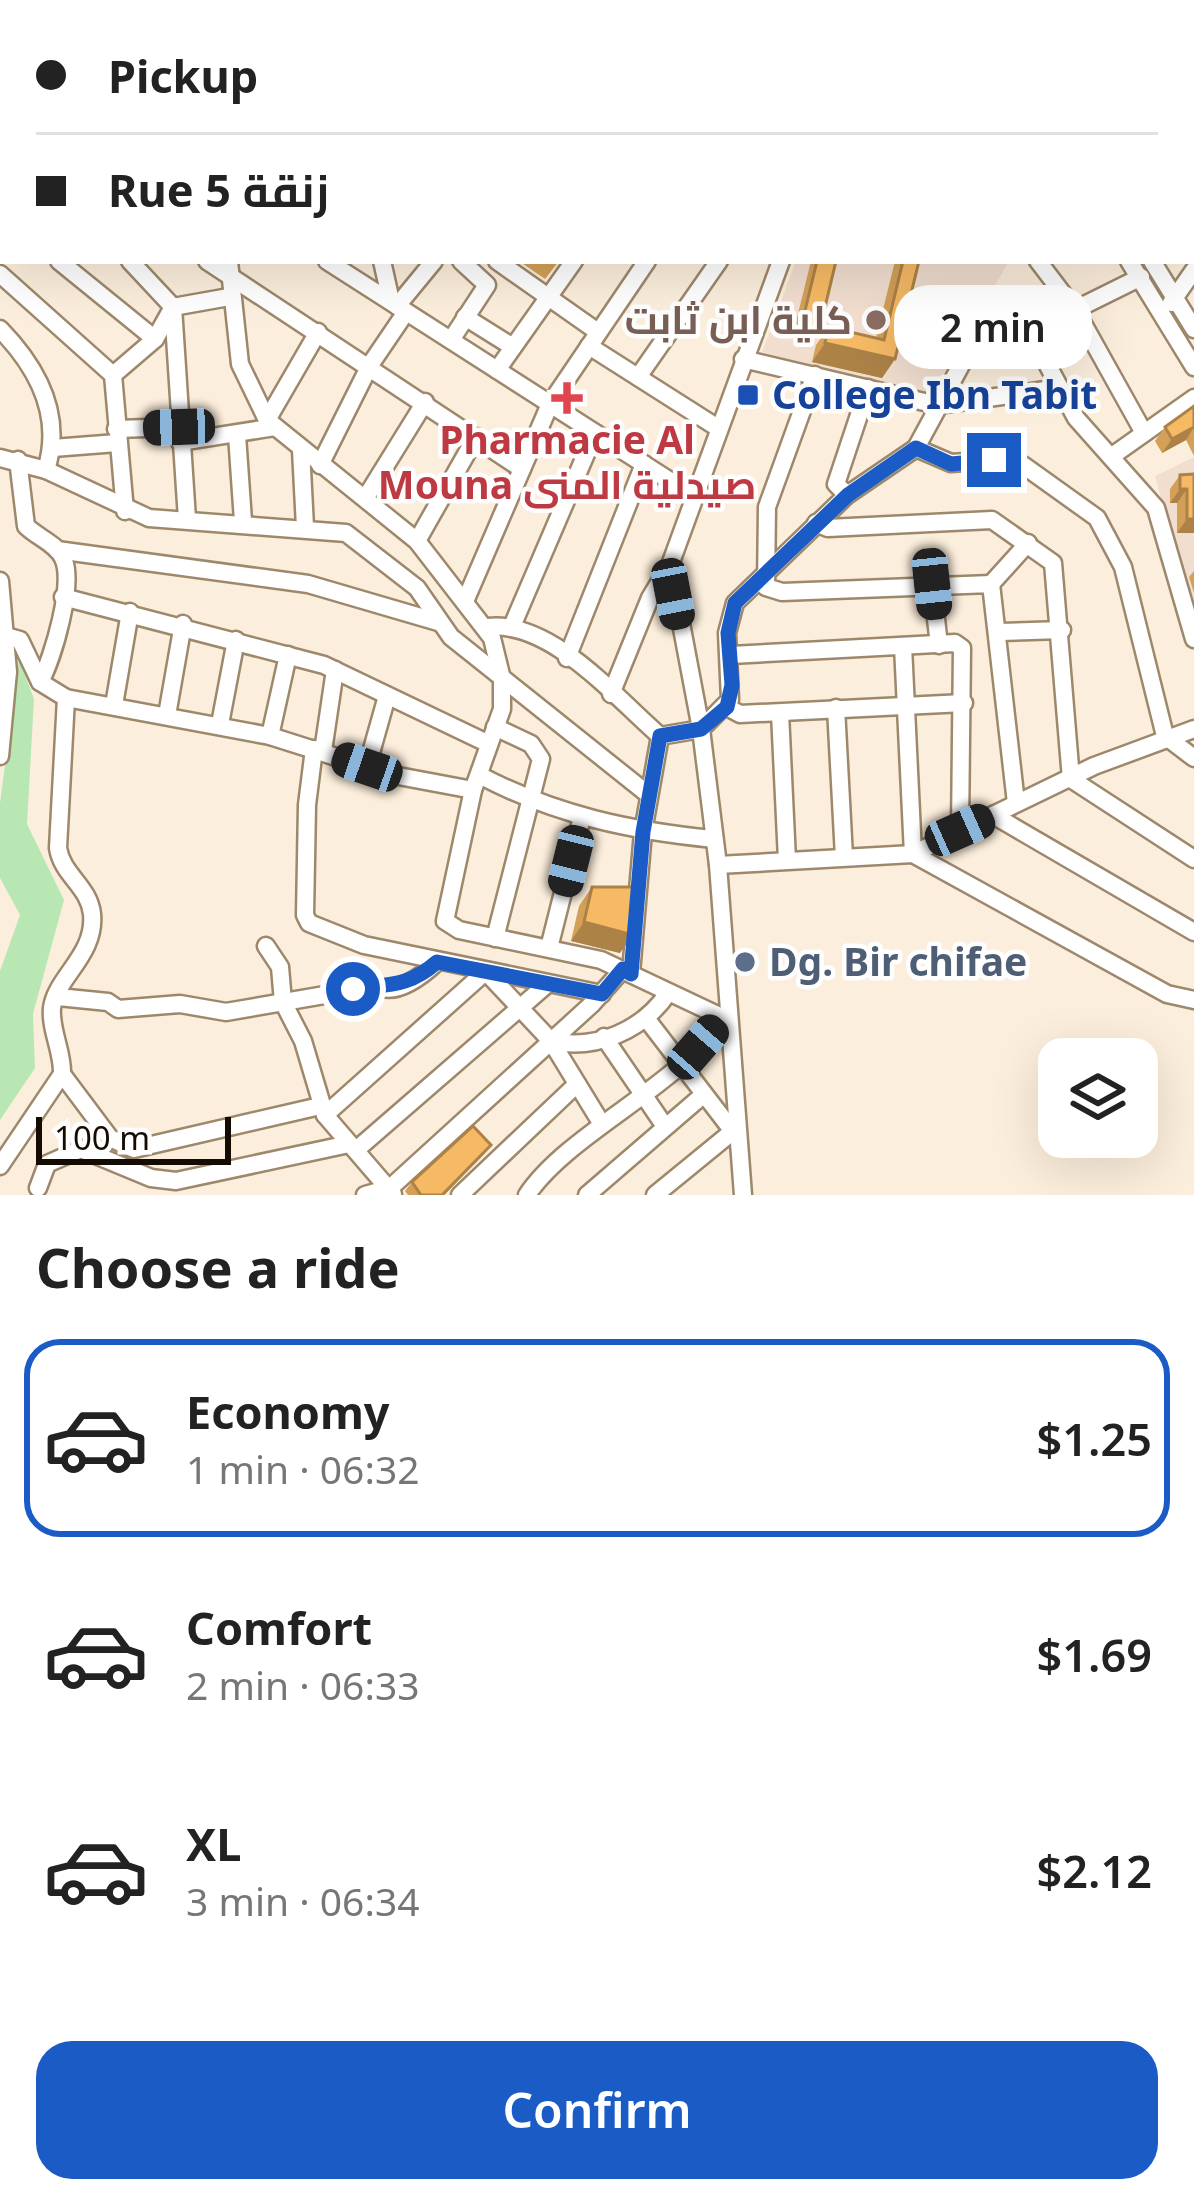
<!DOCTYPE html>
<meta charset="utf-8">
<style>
:root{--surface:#fff;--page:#f6f6f6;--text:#222;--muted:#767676;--line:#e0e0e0;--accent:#1a5bc6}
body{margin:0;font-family:"Noto Sans",Cairo,sans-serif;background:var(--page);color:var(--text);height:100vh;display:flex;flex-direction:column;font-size:45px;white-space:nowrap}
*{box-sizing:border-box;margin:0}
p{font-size:39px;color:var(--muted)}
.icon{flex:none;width:66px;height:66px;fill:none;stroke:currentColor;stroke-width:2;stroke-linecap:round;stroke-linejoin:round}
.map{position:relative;height:1195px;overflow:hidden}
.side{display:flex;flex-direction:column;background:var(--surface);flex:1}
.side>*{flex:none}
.guide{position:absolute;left:0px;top:0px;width:1194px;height:264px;box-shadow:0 12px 48px #0002;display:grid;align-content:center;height:264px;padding:0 36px;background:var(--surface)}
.fabs{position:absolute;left:1038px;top:1038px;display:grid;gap:24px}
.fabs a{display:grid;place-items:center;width:120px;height:120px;border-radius:24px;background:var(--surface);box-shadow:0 12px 48px #0002;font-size:60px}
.scale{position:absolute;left:36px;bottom:30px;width:195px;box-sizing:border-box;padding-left:12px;border:6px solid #140c03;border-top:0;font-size:33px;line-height:42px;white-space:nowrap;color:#140c03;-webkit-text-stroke:9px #fefefe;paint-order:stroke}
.end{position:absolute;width:54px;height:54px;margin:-27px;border:15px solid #1a5bc6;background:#fff;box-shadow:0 0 0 6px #fff}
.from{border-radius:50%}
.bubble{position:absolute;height:84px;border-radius:36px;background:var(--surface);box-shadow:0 12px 48px #0002;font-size:39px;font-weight:600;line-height:84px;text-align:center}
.car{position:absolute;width:36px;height:72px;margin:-36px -18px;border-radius:15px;box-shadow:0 0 9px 3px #0007;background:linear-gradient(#222 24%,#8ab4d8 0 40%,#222 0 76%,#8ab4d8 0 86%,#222 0)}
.guide b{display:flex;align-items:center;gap:42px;height:114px;font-size:45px}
.guide b+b{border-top:3px solid var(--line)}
.guide i{width:30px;height:30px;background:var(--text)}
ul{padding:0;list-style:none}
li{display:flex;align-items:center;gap:36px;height:198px;margin:0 24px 18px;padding:0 12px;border:6px solid transparent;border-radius:36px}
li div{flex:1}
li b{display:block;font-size:45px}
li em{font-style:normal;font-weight:600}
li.current{border-color:var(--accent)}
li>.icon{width:108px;height:108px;stroke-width:1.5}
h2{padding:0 36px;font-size:54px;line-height:144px}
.primary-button{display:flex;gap:24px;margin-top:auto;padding:24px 36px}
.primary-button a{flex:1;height:138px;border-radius:36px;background:var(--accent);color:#fff;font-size:48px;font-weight:600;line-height:138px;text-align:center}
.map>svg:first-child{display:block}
</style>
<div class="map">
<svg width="1194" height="1195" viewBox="0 0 1194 1195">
<rect width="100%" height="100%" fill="#fceedc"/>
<g fill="#f1decf">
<path d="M796,261H1009L931,396L762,352Z"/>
<path d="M1194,457V620L1155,476Z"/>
</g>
<path fill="#b9e7b4" d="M19,659L34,699L27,824L64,900L33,1014L35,1068L0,1120V971L20,915L0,878V803Z"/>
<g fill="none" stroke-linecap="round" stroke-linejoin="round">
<defs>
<g id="minor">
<path d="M20,0L25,3"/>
<path d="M108,0L113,3"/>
<path d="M797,0L798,3"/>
<path d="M850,0L852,3"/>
<path d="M1042,0L1044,3"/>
<path d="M1116,0L1118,3"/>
<path d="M1189,0L1194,6"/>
<path d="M265,3L275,0"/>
<path d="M459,3V0"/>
<path d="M605,3L606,0"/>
<path d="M924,3L926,0"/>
<path d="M1095,3L1098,0"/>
<path d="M0,43L3,44"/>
<path d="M1191,47L1194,37"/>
<path d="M0,86L3,85"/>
<path d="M0,146L3,148"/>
<path d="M0,213L3,216"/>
<path d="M59,261L155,339"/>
<path d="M130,261L173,307L187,519"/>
<path d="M207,261L522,469"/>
<path d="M229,261L240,364L267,420L417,541L492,638L502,679V709L473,790L445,921L459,930L601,960L728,1020"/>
<path d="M327,261L692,495"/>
<path d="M382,261L391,301"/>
<path d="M497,261L598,332"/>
<path d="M1038,261L1076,311L1144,433"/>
<path d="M1129,261L1194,367"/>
<path d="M1152,261L1194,329"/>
<path d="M0,274L113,375L125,511"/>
<path d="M1171,303L1194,270"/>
<path d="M397,306L434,261"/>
<path d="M465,317L513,347"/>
<path d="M0,329C38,368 63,416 46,470"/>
<path d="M1030,332L1076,418L1156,508L1194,639"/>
<path d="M451,340L487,285L461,261"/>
<path d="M589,346L718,428"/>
<path d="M743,359L937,405L1060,388"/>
<path d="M497,370L574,261"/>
<path d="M113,375L155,339L173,307L229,297"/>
<path d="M815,375L767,507L766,587L782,592L991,584L1016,803"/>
<path d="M638,377L719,261"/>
<path d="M267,420L318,332"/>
<path d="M116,429L179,427"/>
<path d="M237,435L243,521"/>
<path d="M180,442L275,427"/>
<path d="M53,448L117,443"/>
<path d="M916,448L973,343L1030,332L1141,277"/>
<path d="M301,450L305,527"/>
<path d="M1112,456L1194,398"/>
<path d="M0,458L46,470L149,518L346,533L417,588L451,637L649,795"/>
<path d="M18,460L26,526C37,537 57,544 63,558C75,583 53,658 40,682"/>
<path d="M320,465L370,365L406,312"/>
<path d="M847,495L836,484L868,388"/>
<path d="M366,497L425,402"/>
<path d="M816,523L828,528L992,520L1053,563L1071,779L1194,859"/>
<path d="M417,541L476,437"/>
<path d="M57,550L308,584L438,622"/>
<path d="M0,581L8,672L0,756"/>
<path d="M932,584L939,645"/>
<path d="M991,584L1028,543"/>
<path d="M63,597L324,665L489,744"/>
<path d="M466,599L550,404L647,261"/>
<path d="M513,624L595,433"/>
<path d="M488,627C551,620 615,697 660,736L701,729L730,700L727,633L735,603L847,495L916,448L951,463L994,460L1023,465L1097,518L1123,567L1165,736L1194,758"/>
<path d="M999,632L1062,630"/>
<path d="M6,636L20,640L40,682L66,698L270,736L393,775L473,790"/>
<path d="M903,646L913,854L1167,994L1194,1000"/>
<path d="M731,655L955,643L962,648L960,830"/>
<path d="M567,658L644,464"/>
<path d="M611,694L650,598L670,565"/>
<path d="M114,705L130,612"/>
<path d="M727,707L740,714L964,703"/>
<path d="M836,708L844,857"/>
<path d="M780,713L787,860"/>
<path d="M167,715L183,624"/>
<path d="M220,724L236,640"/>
<path d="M270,736L288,655"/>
<path d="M314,749L307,805L305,915L309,923L364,945L602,994"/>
<path d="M323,751L335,670"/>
<path d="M367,767L387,696"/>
<path d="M481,776C556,815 631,831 714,839"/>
<path d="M993,815L1194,932"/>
<path d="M718,865L913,854L1094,766L1194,729"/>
<path d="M495,938L541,759L531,744L495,727"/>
<path d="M266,946L280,967L283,1002L303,1041L325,1115L393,1194"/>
<path d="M549,948L582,817"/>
<path d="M631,973L643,832L660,736"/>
<path d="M489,975L551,1041L600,1121"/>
<path d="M58,997L108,1002L118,1009L180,1004L226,1012L377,986C396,996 422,976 437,962"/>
<path d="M649,1022L738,1138"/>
<path d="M604,1037L664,1125"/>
<path d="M551,1041C596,1051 643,1030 668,993"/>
<path d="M62,1074L110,1138L134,1149L320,1106"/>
<path d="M325,1115L484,973"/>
<path d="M356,1150L545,986"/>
<path d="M0,1166L62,1074C63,1052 50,1030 52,1008C56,977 96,955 92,914C89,886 62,875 58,848L66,698"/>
<path d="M38,1188L47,1164L81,1149L151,1178L176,1181L349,1144"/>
<path d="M365,1195L390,1188L592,1004L623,969"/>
<path d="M460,1195L577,1084"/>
<path d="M527,1195C570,1130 697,1077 718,1017"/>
<path d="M587,1195L703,1095"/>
<path d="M655,1195L732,1132"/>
<path d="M743,1195L718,865L701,729L670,565L781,261"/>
</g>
</defs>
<use href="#minor" stroke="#9d886b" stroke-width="21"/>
<use href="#minor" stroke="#fff" stroke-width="16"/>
</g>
<g fill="#d4a057">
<path d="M519,261H559L545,279Z"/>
<path d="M811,261H836L820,328L810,342L792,338Z"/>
<path d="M895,261H919L895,359L882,378L812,362L816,345L829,327L876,338Z"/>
<path d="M1194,406V456L1186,440L1162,453L1155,441L1165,427Z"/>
<path d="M1194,474V533H1177V503H1170V489L1180,475Z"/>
<path d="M1194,571V593L1189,577Z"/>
<path d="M592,887L620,953L571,941L579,906Z"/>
<path d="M491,1145L484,1154L444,1195H408L405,1191L412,1182Z"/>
</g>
<g fill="#ac8247">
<path d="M802,323L820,328L810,342L792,338Z"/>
<path d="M825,343L895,359L882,378L812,362Z"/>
<path d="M1194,427L1186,440L1162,453L1172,439Z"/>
<path d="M1180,489H1187L1177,503H1170Z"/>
<path d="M1187,519H1194V533H1177Z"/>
<path d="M584,922L633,935L620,953L571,941Z"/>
<path d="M491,1145L484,1154L444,1195H442Z"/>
</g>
<g fill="#f6ba65" stroke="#ac8247" stroke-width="3">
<path d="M817,261H836L820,328L802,323Z"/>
<path d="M903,261H919L895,359L825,343L829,327L884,340Z"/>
<path d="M1194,406V427L1172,439L1165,427Z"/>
<path d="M1194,474V519H1187V489H1180V475Z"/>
<path d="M592,887H637L633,935L584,922Z"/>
<path d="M473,1126L491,1145L442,1195H421L412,1182Z"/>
</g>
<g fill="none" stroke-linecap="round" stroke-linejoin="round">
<path stroke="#1a5bc6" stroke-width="15" d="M353,989C387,984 407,988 437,962L602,994L623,969L631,974L643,832L660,736L701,729L727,707L732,685L728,633L735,603L848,495L916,448L951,464L994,460"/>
</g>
<circle fill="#8d6e63" stroke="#fefefe" stroke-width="4.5" cx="876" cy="320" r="12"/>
<rect fill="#1a4fb4" stroke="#fefefe" stroke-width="4.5" x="736" y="383" width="24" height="24" rx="6"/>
<path fill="#e0444e" stroke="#fefefe" stroke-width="4.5" d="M561 380h12v12h12v12h-12v12h-12v-12h-12v-12h12z"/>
<circle fill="#5c6f8a" stroke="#fefefe" stroke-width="4.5" cx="745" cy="962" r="12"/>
<g text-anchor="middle" stroke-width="9" stroke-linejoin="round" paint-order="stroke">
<g font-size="39" font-weight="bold" fill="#785e54" stroke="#fefefe" text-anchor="end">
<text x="852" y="334">كلية ابن ثابت</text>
</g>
<g font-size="39" font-weight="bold" fill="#164399" stroke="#fefefe" text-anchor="start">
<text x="772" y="409">College Ibn Tabit</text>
</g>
<g font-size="39" font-weight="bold" fill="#be3a42" stroke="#fefefe">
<text x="567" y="454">Pharmacie Al<tspan x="567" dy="45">Mouna صيدلية المنى</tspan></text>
</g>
<g font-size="39" font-weight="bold" fill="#4e5e75" stroke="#fefefe" text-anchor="start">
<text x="769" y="976">Dg. Bir chifae</text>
</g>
</g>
</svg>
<div class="fabs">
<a><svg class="icon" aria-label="layers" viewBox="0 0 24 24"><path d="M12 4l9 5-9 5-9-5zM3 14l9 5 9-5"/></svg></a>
</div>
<div class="scale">100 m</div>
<i class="end from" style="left:353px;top:989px"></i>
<i class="end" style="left:994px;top:460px"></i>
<div class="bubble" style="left:894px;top:285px;width:198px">2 min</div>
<i class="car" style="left:179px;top:427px;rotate:268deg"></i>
<i class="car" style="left:932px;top:584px;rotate:174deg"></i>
<i class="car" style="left:673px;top:594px;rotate:169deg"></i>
<i class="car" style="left:367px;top:767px;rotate:289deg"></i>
<i class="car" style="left:960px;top:830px;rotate:66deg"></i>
<i class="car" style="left:571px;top:861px;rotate:194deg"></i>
<i class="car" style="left:698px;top:1047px;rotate:41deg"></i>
<div class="guide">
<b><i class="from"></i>Pickup</b>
<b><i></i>Rue 5 زنقة</b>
</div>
</div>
<section class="side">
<h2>Choose a ride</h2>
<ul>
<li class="current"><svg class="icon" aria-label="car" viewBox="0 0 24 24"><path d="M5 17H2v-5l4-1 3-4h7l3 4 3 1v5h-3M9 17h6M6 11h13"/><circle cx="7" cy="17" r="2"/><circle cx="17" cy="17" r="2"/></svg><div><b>Economy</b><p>1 min · 06:32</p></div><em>$1.25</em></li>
<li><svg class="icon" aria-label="car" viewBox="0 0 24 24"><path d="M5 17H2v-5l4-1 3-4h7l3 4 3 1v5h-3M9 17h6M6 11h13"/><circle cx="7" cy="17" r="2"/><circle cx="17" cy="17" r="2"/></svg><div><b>Comfort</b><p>2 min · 06:33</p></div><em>$1.69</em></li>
<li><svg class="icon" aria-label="car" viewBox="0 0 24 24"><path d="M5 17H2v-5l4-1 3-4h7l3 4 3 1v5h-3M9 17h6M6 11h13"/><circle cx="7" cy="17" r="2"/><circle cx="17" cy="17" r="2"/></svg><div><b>XL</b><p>3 min · 06:34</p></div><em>$2.12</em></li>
</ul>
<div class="primary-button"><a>Confirm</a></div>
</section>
